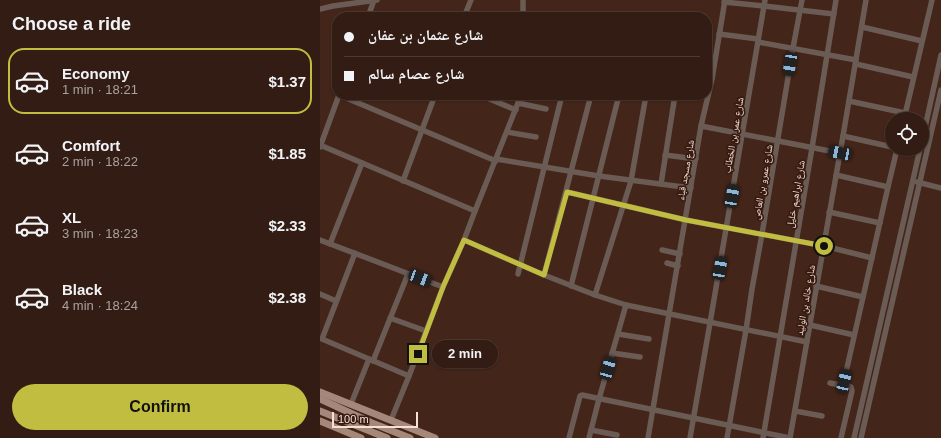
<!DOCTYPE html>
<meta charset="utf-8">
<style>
:root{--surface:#321c13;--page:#3d2921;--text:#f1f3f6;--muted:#a8a1a0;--line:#4d3a33;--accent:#c1bd40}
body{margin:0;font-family:Arial,"Noto Naskh Arabic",sans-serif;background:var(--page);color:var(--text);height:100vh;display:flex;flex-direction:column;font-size:15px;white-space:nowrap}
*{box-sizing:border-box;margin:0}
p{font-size:13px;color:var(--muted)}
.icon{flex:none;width:22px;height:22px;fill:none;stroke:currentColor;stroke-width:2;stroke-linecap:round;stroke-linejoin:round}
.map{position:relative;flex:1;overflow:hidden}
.details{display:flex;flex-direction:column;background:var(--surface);width:320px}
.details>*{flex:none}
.hud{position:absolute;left:12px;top:12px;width:380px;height:88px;border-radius:16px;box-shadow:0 1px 3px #0004,0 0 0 1px var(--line);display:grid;align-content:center;height:88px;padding:0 12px;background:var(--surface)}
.buttons{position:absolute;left:565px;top:112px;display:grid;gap:8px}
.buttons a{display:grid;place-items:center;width:44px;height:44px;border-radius:50%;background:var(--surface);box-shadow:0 1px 3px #0004,0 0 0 1px var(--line);font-size:20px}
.scale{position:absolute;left:12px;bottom:10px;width:86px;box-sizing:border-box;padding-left:4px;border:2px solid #f4e0d8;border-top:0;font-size:11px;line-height:14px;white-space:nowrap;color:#f4e0d8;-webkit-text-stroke:3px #381b10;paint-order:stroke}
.end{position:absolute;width:18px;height:18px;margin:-9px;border:5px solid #c1bd40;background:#111;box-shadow:0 0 0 2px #111}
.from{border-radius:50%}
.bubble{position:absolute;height:28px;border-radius:14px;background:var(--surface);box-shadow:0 1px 3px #0004,0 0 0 1px var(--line);font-size:13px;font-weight:700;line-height:28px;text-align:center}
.car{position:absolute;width:12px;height:24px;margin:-12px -6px;border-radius:5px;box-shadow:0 0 3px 1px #0007;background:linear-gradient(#222 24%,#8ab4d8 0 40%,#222 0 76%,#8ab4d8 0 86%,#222 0)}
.hud b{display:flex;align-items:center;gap:14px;height:38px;font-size:15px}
.hud b+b{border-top:1px solid var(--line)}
.hud i{width:10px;height:10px;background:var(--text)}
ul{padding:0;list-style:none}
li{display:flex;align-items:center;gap:12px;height:66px;margin:0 8px 6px;padding:0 4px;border:2px solid transparent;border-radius:16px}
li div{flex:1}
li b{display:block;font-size:15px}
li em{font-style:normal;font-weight:700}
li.current{border-color:var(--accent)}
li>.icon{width:36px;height:36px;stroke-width:1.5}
h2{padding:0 12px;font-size:18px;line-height:48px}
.action{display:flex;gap:8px;margin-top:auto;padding:8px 12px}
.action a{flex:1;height:46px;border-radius:24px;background:var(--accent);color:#111;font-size:16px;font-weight:700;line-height:46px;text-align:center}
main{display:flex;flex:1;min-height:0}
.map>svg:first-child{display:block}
</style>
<main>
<section class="details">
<h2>Choose a ride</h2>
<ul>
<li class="current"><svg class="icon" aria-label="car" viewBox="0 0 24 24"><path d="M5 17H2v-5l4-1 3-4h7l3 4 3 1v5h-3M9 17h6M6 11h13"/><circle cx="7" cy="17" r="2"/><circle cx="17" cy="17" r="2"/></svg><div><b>Economy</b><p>1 min · 18:21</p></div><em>$1.37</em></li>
<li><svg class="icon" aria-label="car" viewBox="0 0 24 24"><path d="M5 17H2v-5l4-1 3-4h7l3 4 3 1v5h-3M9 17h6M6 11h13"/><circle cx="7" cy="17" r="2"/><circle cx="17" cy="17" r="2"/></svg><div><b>Comfort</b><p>2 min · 18:22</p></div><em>$1.85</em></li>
<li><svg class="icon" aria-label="car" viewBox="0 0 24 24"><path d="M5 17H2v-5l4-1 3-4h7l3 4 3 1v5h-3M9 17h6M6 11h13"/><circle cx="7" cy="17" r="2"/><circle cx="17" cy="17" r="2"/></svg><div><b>XL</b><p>3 min · 18:23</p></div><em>$2.33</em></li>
<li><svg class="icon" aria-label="car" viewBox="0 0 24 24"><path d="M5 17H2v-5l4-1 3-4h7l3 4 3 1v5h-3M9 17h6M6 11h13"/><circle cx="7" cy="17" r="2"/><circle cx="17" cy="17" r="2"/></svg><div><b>Black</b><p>4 min · 18:24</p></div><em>$2.38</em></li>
</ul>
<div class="action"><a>Confirm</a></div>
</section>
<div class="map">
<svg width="621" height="438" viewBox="0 0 621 438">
<rect width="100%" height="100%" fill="#432519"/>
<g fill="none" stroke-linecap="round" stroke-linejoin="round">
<g stroke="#6b5b55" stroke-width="5.5">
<path d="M404,2L444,6L514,14"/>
<path d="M0,9L13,6L57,0"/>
<path d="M48,17L54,0"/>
<path d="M144,17L151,0"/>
<path d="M203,17V0"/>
<path d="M542,27L602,41"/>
<path d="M399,34L438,39"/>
<path d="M438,42L536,60"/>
<path d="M536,64L593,77"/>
<path d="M19,95L176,161"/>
<path d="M160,95L196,110"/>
<path d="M529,101L585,113"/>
<path d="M198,103L226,109"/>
<path d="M584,119L612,0"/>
<path d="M381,126L520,153"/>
<path d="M187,132L216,137"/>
<path d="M523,136L572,147"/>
<path d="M602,141L621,55"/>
<path d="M0,145L155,211"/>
<path d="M0,147L19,95"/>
<path d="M345,155L376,159"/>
<path d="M176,159L279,176L371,188"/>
<path d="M516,175L568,187"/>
<path d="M83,181L115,95"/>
<path d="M597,182L621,188"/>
<path d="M341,184L355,95"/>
<path d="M247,192L366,220L504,246L552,258"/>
<path d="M509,212L560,223"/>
<path d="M0,240L123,287"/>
<path d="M144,240L224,275L275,295L306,305L487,342"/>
<path d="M10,244L42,163"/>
<path d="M342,250L360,254"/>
<path d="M35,253L2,339L89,376"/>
<path d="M347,263L358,266"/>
<path d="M198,274L242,95"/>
<path d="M224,275L271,95"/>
<path d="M251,286L299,95"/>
<path d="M496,286L543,297"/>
<path d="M0,294L16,301"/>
<path d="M275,295L311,181L326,95"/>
<path d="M70,318L106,331"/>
<path d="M490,325L534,335"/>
<path d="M298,334L329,339"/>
<path d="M292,353L320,357"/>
<path d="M53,361L88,274"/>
<path d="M510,383L515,384H524"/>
<path d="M31,404L49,359"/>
<path d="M475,411L502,416"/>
<path d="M71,420L89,376L123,287L144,240L155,211L198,103L200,95"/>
<path d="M271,430L297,435"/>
<path d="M249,438L260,396L262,395L470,438"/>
<path d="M269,438L279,399L306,305"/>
<path d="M328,438L381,126L392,79L405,0"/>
<path d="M370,438L390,323L445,0"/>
<path d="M407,438L426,330L432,289L442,234L473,48L482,0"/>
<path d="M443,438L492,148L516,0"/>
<path d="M470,438L523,136L546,0"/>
<path d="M521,438L532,391L531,387L524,384V381L568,187L577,149"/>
<path d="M534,438L600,149"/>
<path d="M541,438L621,90"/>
</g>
<g stroke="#a6887b" stroke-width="7">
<path d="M0,392L115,438"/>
<path d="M0,399L52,423L90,438"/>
<path d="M0,411L67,438"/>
<path d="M0,421L41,438"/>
</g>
</g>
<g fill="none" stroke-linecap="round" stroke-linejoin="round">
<path stroke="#c1bd40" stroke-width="5" d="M98,354L123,287L144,240L224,275L247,192L366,220L504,246"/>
</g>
<g text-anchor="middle" stroke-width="3.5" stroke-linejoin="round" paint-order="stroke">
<g font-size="10" fill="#f4e0d8" stroke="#381b10">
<text transform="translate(413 135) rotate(-80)" y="4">شارع عمر بن الخطاب</text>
<text transform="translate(365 170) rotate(-80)" y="4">شارع مسجد قباء</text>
<text transform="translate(442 182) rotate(-80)" y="4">شارع عمرو بن العاص</text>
<text transform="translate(475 194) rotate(-80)" y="4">شارع ابراهيم خليل</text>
<text transform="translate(485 300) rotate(-80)" y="4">شارع خالد بن الوليد</text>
</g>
</g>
</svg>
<div class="buttons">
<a><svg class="icon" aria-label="locate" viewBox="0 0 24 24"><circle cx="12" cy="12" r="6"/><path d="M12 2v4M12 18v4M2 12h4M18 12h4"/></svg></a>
</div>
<div class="scale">100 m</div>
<i class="end from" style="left:504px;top:246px"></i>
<i class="end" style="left:98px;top:354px"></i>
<div class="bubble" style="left:112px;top:340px;width:66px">2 min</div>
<i class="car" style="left:470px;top:64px;rotate:189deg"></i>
<i class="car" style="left:520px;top:153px;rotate:281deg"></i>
<i class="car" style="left:412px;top:196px;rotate:10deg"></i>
<i class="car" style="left:400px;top:268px;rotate:10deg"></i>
<i class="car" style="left:100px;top:278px;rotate:111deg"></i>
<i class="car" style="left:288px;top:368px;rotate:16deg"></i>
<i class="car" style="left:524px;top:381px;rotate:13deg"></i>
<div class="hud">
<b><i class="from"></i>شارع عثمان بن عفان</b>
<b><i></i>شارع عصام سالم</b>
</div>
</div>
</main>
